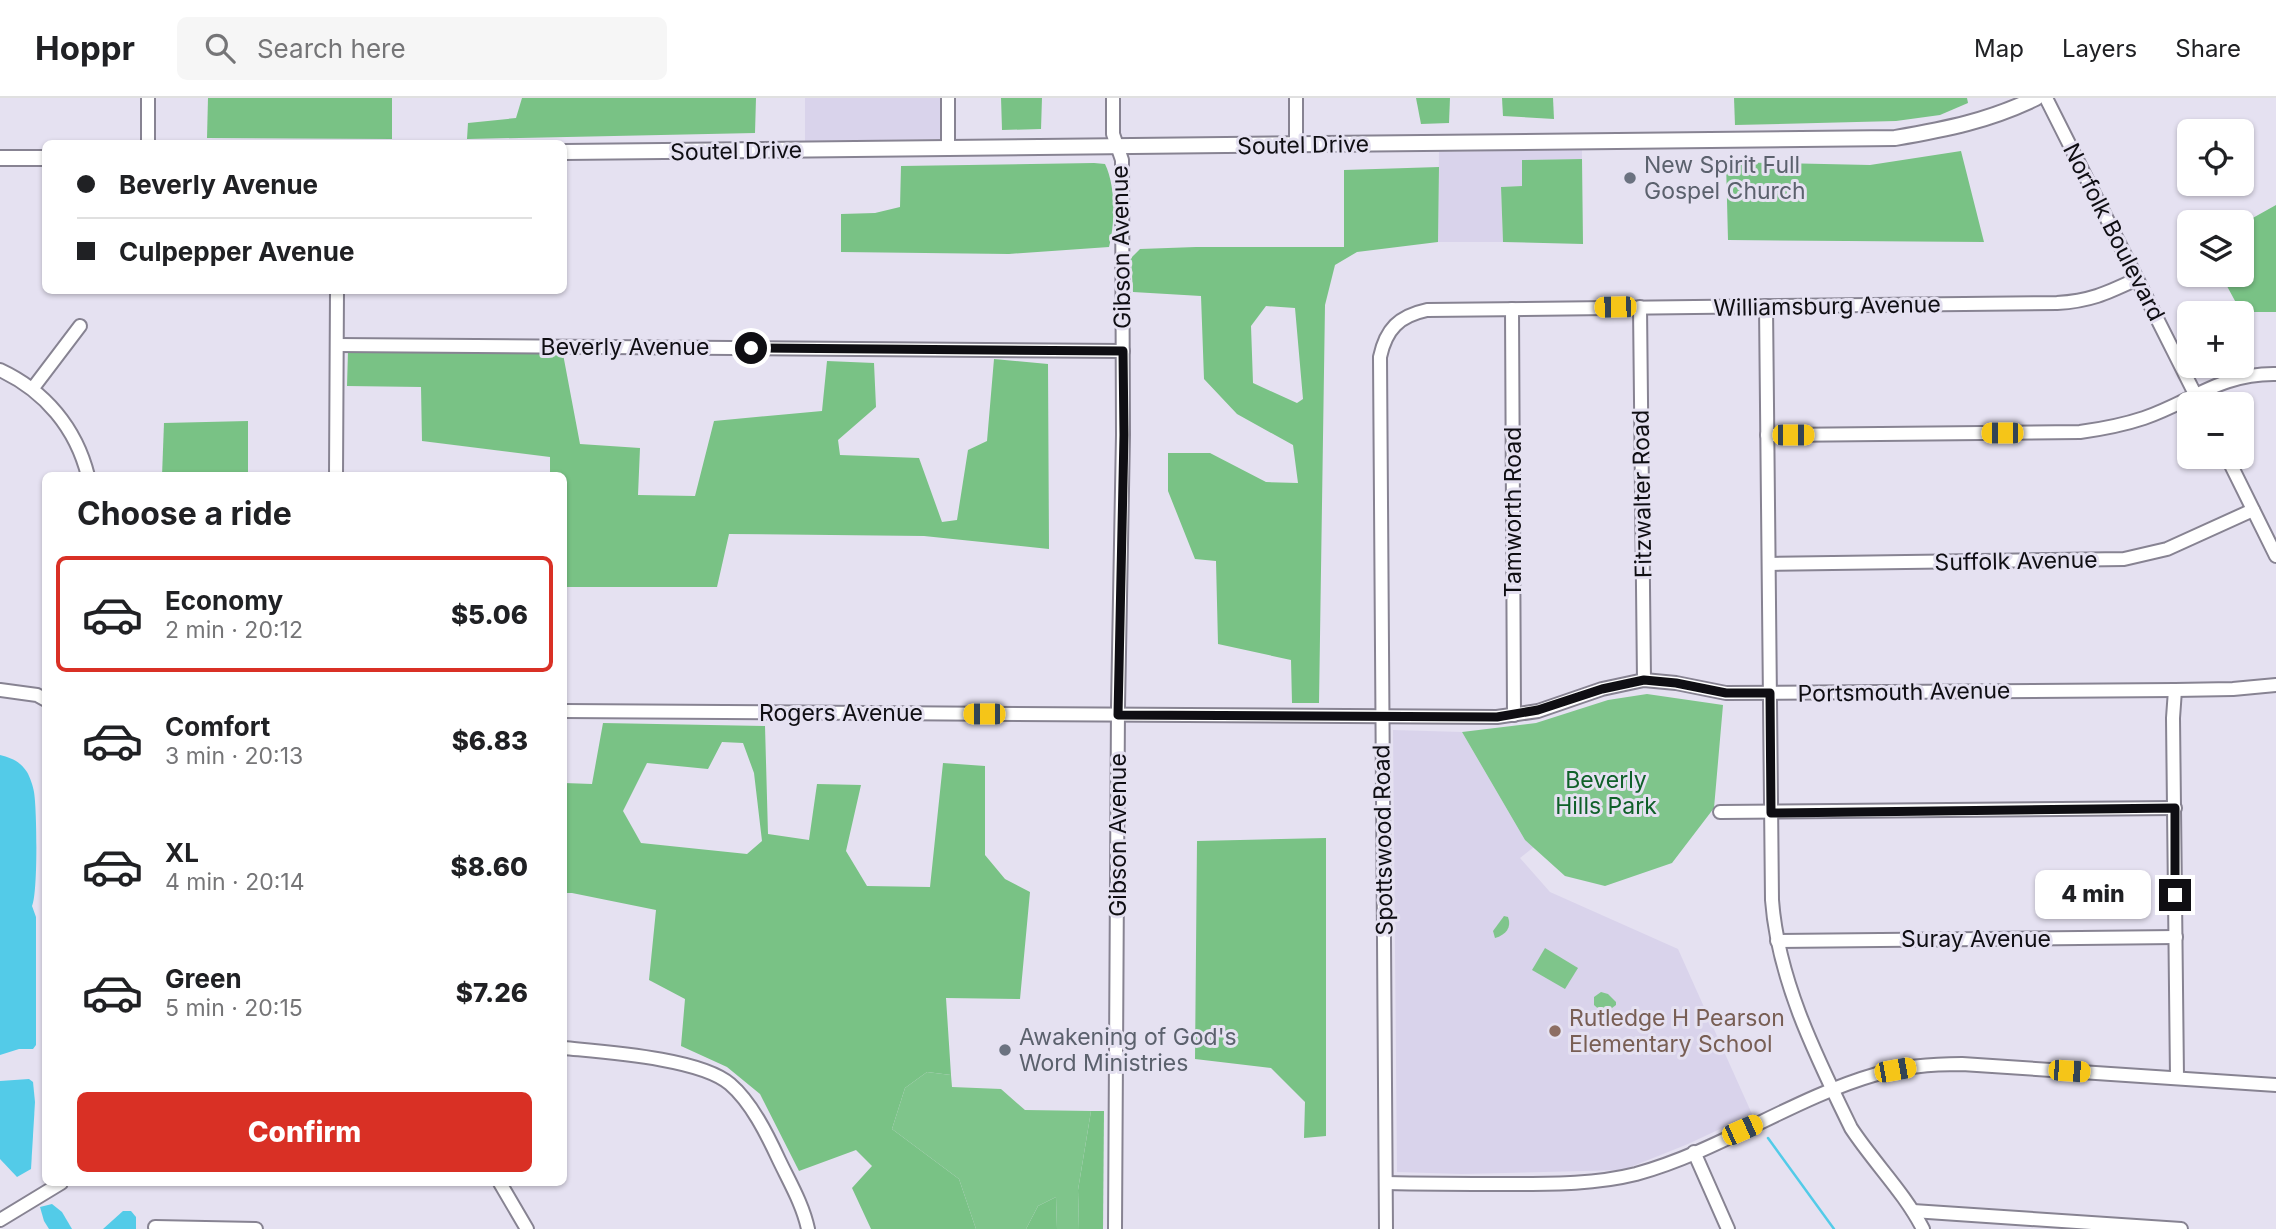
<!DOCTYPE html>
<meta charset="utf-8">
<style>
:root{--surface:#fff;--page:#f6f6f6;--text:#202124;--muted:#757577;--line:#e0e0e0;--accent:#d93025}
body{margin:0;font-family:Inter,sans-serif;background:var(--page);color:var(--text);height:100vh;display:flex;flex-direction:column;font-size:26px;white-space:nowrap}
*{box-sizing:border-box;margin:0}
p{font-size:23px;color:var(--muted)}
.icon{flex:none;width:38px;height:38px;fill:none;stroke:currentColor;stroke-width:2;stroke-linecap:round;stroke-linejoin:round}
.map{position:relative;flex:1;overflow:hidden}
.panel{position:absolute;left:42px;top:374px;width:525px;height:714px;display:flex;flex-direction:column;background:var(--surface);border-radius:10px;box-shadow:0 2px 5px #0004}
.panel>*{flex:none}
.banner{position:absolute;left:42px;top:42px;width:525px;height:154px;border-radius:10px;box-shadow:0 2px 5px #0004;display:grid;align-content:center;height:154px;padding:0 35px;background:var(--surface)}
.controls{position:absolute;left:2177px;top:21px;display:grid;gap:14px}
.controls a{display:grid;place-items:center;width:77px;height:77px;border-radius:10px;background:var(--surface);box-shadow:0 2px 5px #0004;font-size:35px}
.end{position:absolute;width:32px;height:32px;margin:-16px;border:9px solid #0f0e13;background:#fff;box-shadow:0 0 0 4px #fff}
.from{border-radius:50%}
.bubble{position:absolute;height:49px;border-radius:10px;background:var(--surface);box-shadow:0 2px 5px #0004;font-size:23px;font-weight:800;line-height:49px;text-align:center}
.car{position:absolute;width:21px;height:42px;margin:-21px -10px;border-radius:9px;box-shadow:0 0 5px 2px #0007;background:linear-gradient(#f5c518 24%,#345 0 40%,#f5c518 0 76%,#345 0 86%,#f5c518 0)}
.banner b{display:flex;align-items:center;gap:24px;height:66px;font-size:26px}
.banner b+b{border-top:2px solid var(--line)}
.banner i{width:18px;height:18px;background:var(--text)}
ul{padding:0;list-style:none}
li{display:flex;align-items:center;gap:21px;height:116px;margin:0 14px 10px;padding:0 21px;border:4px solid transparent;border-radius:10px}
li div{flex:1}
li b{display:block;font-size:26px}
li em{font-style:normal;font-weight:800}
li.on{border-color:var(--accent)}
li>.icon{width:63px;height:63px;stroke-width:1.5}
h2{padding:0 35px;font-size:32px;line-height:84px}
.primary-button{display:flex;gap:14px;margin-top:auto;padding:14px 35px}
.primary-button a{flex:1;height:80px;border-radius:10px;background:var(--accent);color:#fff;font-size:28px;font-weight:800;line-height:80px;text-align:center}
header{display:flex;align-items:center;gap:42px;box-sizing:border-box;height:98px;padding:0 35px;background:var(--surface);border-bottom:2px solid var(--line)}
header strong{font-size:33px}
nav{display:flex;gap:38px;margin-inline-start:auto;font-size:24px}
.search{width:490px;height:63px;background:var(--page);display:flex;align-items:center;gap:18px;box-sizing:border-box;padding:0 24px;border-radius:10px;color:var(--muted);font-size:26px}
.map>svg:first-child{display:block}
</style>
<header>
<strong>Hoppr</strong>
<div class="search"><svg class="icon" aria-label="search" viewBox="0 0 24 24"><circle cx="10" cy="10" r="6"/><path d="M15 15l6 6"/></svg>Search here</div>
<nav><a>Map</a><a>Layers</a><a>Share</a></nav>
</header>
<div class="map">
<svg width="2276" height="1131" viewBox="0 0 2276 1131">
<rect width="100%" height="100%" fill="#e5e1f1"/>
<g fill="#d9d3eb">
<path d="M805,0H942L943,41L805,43Z"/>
<path d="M1582,52V61L1523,62L1522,88L1501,89L1503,144H1438L1439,54Z"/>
<path d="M1393,632L1462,634L1525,742L1534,749L1520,760L1550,794L1678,851L1752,1016L1688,1046L1623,1072L1462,1076L1397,1074Z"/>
</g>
<g fill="#7fc58b">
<path d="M1647,596L1723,607L1714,710L1672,765L1605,788L1565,778L1525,742L1462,634L1536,625L1608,602Z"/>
<path d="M1504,818L1508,819C1512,829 1506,837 1495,840L1493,833Z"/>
<path d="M1545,850L1578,870L1565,891L1532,872Z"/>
<path d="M1601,894L1608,896L1616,904V907L1604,916L1594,907V899Z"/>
<path d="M927,974L951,977L952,989L1001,991L1025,1012L1091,1013L1078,1092L1079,1131H1057L1056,1099L1038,1108L1026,1131H976L959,1081L892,1031L905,990Z"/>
</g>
<g fill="#79c285" fill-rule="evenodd">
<path d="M208,0H392V41L207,40Z"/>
<path d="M522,0H756L755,35L467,41L468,25L516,20Z"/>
<path d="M1001,0H1042L1041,31L1002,32Z"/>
<path d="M1416,0H1450L1449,25L1421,26Z"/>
<path d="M1502,0H1553L1554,21L1503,18Z"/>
<path d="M1734,0H1967L1968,5L1940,17L1896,23L1735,27Z"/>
<path d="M1961,53L1984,144L1728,142L1726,64L1870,67Z"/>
<path d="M1582,61L1583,146L1503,144L1501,89L1522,88V62Z"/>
<path d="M1094,65L1105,66C1116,89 1115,125 1109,149L1009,156L841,154V116L875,115L900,109L901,68Z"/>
<path d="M1439,69L1438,144L1357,154L1335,167L1325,207L1319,605H1292L1291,562L1218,546L1216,463L1195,461L1168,393V355H1210L1266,384L1298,385L1293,347L1237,316L1204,281L1201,198L1133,194L1131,160L1140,151L1196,149H1344V72ZM1266,208L1295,210L1303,301L1297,305L1253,285L1251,228Z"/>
<path d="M2276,107V214H2241L2221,177H2242V126Z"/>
<path d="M348,253L563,256L580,346L640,350L638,397L695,398L714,323L822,313L827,263L874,265L876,309L838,342L840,357L919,360L942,424L957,422L968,352L987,343L994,261L1048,266L1049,451L924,438L729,436L717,489H564V378H550V359L422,343L421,289L347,288Z"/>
<path d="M248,323V378H162L164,325Z"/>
<path d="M603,625L765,628L768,736L809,742L817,686L861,687L846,753L867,788L930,789L943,665L985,668V757L1005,781L1030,794L1020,901L946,900L951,977L927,974L905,990L892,1031L959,1081L976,1131H871L852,1090L872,1068L856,1052L799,1073L760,996L727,969L681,948L685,901L649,882L656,812L572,795H564V685L592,686ZM722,644L743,645L754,675L762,743L747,756L641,745L623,713L647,665L708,671Z"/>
<path d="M1326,740V1038L1304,1040L1305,1004L1271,970L1195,961L1197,743Z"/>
<path d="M1091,1013H1104L1103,1131H1079L1078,1092Z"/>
<path d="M1056,1099L1057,1131H1026L1038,1108Z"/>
</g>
<g fill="#53cbe8">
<path d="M0,657C11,660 20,663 27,674C30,679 33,688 34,694C37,711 38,795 32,808L36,819V947L33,951H19L0,957Z"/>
<path d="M29,981L33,984L35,1004L31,1071L17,1079L0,1061V983Z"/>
<path d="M52,1106L62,1114L72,1131H49L44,1123L40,1109Z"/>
<path d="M123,1113H131L136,1119V1131H103Z"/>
</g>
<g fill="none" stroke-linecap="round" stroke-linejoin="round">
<path stroke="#53cbe8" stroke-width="2.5" d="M1768,1040L1834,1131"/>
<defs>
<g id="minor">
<path d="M148,0V46"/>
<path d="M948,0V50"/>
<path d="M1113,0V36L1122,62L1123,337L1118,609L1115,1131"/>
<path d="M1296,0V47"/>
<path d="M2046,0L2200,306"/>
<path d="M1766,208L1772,802C1778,882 1816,958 1851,1030C1874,1065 1904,1094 1923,1131"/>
<path d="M1640,209L1644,582"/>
<path d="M1512,211L1514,617"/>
<path d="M337,247L1123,253"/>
<path d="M0,272C45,293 76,330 88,378"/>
<path d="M33,290L80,228"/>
<path d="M1767,337L2080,334C2102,331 2123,327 2144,320C2191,304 2221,275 2276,276"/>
<path d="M2227,359L2276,458"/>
<path d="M336,378L337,192"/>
<path d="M1769,466L2124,461L2167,451L2253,412"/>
<path d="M0,592L37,597L46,602"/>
<path d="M2175,592L2173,620L2177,980"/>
<path d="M564,613L1497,619L1538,613L1602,591L1644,582L1676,585L1726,595L2175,592L2233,591L2276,587"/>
<path d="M1720,714L2175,710"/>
<path d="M1777,843L2176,839"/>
<path d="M564,950C604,954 700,960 730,986C751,1004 767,1036 779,1062C790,1085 803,1107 808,1131"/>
<path d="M1694,1054L1728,1131"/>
<path d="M500,1085L527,1131"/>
<path d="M1386,1085C1428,1086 1471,1086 1514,1086C1555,1086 1596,1086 1636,1076C1720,1053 1793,1000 1877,976C1905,968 1933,966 1962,966L2276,987"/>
<path d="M1913,1113L2181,1131"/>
<path d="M0,1122L61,1085"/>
<path d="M155,1129L256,1131"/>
<path d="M1386,1131L1380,259C1386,231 1399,218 1427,212L2057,205C2091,203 2107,195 2137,181"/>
</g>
<g id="major">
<path d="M564,54L1895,40C1947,31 1988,23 2036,0"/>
<path d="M0,60H46"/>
</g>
</defs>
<use href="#minor" stroke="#878392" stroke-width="16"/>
<use href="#major" stroke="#878392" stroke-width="18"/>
<use href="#minor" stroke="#fff" stroke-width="12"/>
<use href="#major" stroke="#fff" stroke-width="14"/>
</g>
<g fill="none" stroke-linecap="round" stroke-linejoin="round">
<path stroke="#0f0e13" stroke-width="9" d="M751,250L1123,253L1124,337L1118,617L1497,619L1538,612L1602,591L1644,582L1676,585L1726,595H1770L1771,715L2175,710V797"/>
</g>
<g fill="#6b7280" stroke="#e5e1f1" stroke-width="2.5">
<circle cx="1630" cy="80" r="7"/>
<circle cx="1005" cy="952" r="7"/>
</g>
<circle fill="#8d6e63" stroke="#e5e1f1" stroke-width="2.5" cx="1555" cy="933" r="7"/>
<g text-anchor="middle" stroke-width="6" stroke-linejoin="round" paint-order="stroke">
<g font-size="23" fill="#0f0e13" stroke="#e5e1f1">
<text transform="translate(1303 47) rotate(-1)" y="8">Soutel Drive</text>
<text transform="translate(736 53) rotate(-1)" y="8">Soutel Drive</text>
<text transform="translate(2114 134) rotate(63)" y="8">Norfolk Boulevard</text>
<text transform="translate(1121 149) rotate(-91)" y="8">Gibson Avenue</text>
<text transform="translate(1827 208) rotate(-1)" y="8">Williamsburg Avenue</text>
<text x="625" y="257">Beverly Avenue</text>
<text transform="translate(1642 396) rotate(-91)" y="8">Fitzwalter Road</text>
<text transform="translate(1513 414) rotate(-90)" y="8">Tamworth Road</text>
<text transform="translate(2016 463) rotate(-1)" y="8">Suffolk Avenue</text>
<text transform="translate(1904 594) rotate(-1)" y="8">Portsmouth Avenue</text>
<text x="841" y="623">Rogers Avenue</text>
<text transform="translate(1118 737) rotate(-90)" y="8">Gibson Avenue</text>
<text transform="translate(1383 742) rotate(-91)" y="8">Spottswood Road</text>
<text x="1976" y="849">Suray Avenue</text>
</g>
<g font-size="23" fill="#5b616d" stroke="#e5e1f1" text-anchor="start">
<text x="1644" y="75">New Spirit Full<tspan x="1644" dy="26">Gospel Church</tspan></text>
<text x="1019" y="947">Awakening of God's<tspan x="1019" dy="26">Word Ministries</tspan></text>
</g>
<g font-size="23" fill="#0f6029" stroke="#e5e1f1">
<text x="1606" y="690">Beverly<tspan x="1606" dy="26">Hills Park</tspan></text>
</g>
<g font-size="23" fill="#785e54" stroke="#e5e1f1" text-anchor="start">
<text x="1569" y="928">Rutledge H Pearson<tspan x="1569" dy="26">Elementary School</tspan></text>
</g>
</g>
</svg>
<div class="controls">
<a><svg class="icon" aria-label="locate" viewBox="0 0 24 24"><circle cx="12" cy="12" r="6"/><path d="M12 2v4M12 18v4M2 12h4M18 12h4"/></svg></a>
<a><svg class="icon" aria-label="layers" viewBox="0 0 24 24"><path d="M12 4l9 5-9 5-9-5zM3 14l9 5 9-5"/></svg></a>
<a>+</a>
<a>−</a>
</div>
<i class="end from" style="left:751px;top:250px"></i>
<i class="end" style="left:2175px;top:797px"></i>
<div class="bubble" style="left:2035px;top:772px;width:116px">4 min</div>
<i class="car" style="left:1615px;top:209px;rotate:269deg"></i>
<i class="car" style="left:2002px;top:335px;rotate:270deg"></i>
<i class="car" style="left:1793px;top:337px;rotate:90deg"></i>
<i class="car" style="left:984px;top:616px;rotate:270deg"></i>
<i class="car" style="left:1895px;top:972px;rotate:80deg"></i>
<i class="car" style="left:2069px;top:973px;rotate:94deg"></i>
<i class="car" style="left:1742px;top:1032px;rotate:66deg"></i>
<div class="banner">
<b><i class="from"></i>Beverly Avenue</b>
<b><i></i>Culpepper Avenue</b>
</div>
<section class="panel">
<h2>Choose a ride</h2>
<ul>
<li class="on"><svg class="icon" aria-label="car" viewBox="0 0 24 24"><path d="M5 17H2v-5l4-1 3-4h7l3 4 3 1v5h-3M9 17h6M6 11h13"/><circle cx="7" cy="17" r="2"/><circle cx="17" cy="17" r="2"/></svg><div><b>Economy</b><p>2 min · 20:12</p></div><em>$5.06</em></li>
<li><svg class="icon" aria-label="car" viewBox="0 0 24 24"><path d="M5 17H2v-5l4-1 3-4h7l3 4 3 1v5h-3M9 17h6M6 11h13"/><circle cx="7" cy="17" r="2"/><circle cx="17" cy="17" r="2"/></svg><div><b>Comfort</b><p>3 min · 20:13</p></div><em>$6.83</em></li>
<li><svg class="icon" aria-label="car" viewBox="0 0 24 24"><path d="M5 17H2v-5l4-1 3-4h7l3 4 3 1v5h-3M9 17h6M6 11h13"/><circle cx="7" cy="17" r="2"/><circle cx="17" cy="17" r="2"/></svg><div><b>XL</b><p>4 min · 20:14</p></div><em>$8.60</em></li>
<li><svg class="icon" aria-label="car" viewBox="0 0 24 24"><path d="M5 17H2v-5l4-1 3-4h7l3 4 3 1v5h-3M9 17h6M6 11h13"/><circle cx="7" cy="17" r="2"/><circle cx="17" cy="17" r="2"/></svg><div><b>Green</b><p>5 min · 20:15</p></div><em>$7.26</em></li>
</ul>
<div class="primary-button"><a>Confirm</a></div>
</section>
</div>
